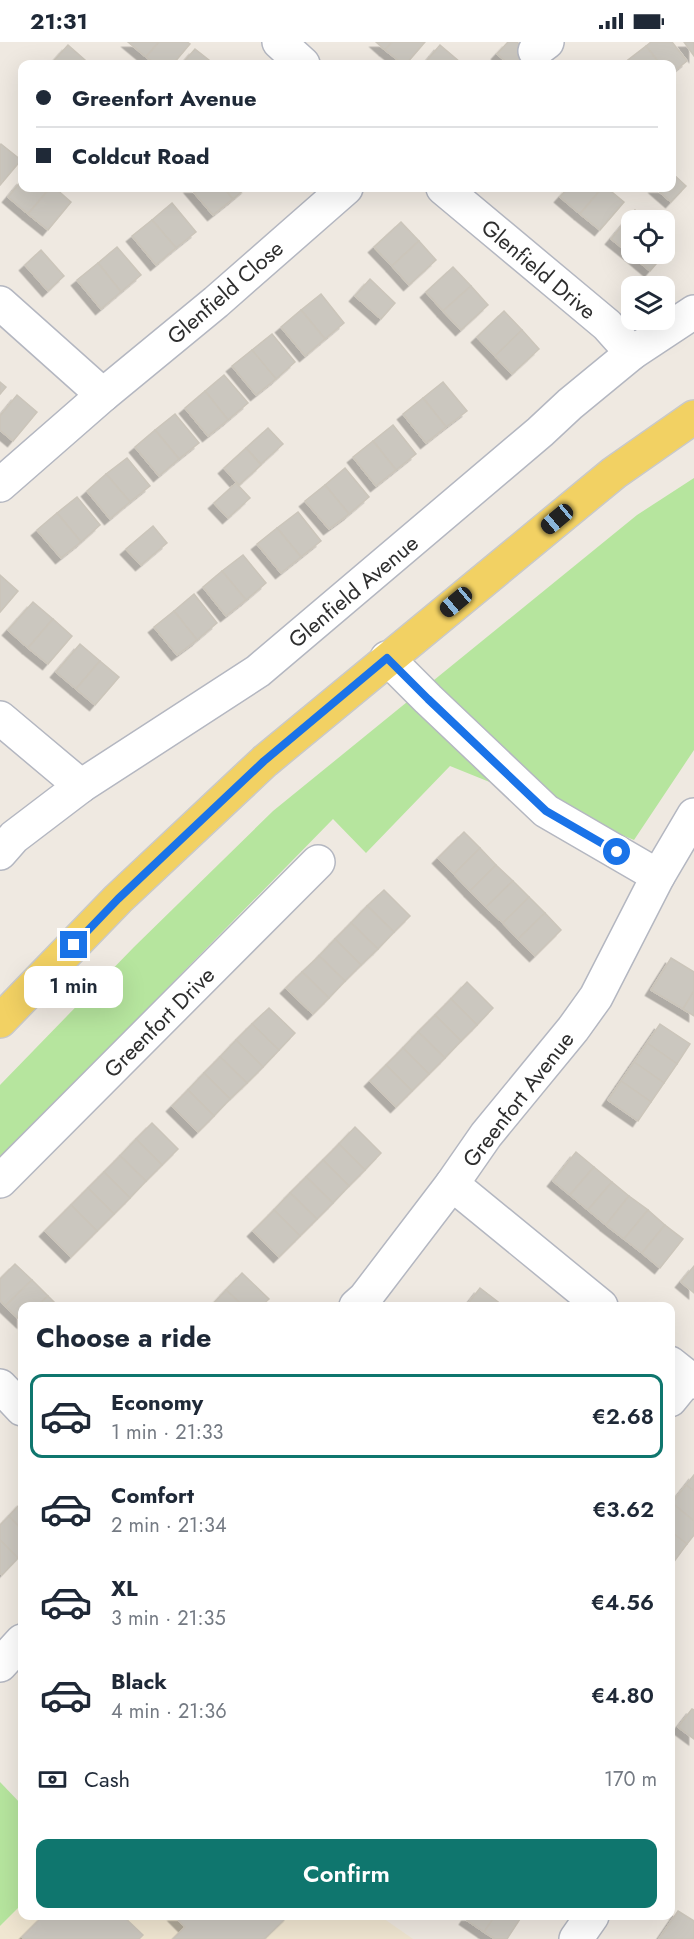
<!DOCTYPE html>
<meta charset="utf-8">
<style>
:root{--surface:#fff;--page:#f2f2f3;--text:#1f2937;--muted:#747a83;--line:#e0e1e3;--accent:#0f766e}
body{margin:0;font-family:Jost,sans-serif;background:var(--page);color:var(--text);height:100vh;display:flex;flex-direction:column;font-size:22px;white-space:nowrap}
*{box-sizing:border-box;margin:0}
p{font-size:20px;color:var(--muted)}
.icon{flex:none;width:33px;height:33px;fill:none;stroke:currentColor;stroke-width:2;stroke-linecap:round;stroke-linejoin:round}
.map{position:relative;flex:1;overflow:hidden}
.details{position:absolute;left:18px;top:1260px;width:657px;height:618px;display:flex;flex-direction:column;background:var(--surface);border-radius:12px;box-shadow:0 6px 24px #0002}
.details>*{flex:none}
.guide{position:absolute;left:18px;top:18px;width:658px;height:132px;border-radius:12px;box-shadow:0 6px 24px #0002;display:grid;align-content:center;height:132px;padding:0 18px;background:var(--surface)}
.fabs{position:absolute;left:621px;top:168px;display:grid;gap:12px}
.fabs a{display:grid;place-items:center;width:54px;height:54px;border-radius:12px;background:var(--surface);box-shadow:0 6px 24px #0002;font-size:30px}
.end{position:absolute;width:27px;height:27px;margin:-14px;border:8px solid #1a73e8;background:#fff;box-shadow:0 0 0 3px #fff}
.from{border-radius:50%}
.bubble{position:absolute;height:42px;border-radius:12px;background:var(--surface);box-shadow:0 6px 24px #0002;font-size:20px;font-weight:600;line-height:42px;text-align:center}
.car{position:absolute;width:18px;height:36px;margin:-18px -9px;border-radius:8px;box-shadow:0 0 4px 2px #0007;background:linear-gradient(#222 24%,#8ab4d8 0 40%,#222 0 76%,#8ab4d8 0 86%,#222 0)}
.guide b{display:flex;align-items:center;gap:21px;height:57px;font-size:22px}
.guide b+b{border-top:2px solid var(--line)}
.guide i{width:15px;height:15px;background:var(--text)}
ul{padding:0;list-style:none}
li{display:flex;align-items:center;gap:18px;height:84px;margin:0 12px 9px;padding:0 6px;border:3px solid transparent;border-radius:12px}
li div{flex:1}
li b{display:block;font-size:22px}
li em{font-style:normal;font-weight:600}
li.active{border-color:var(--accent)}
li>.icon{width:54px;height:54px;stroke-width:1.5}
h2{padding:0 18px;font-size:27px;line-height:72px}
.pay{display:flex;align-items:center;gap:15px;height:66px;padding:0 18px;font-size:22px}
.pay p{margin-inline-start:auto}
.primary-button{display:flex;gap:12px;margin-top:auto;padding:12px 18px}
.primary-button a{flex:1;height:69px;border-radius:12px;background:var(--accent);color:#fff;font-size:24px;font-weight:600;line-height:69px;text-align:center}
.status{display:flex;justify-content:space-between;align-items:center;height:42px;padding:0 30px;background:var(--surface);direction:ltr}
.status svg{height:16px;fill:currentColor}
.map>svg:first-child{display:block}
</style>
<div class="status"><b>21:31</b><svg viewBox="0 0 49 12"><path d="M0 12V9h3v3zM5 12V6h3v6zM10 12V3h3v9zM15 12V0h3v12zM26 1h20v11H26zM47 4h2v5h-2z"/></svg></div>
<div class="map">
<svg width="694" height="1897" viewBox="0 0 694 1897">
<defs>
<filter id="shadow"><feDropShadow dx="-5.5" dy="5.5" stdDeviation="0" flood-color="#0004"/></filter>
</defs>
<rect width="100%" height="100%" fill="#efe9e1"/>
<path fill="#f0e6d1" d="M22,1862V1874H380L413,1897H0V1884Z"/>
<g fill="#b6e59e">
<path d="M694,436V708L634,798L450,724L366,811L333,777L0,1117V1043L134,905L273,769L637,473Z"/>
<path d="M0,1740L22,1763V1862L0,1884Z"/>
</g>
<g fill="#cbc7bf" stroke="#cbc5ba" stroke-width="1.5" filter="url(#shadow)">
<path d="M128,0H159L146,15Z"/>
<path d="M159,0H187L190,2L173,22H156L146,15Z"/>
<path d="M376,0H392L385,8Z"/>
<path d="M392,0H425L406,22H403L385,8Z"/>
<path d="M508,0H517L537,19L534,22H509L497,12Z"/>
<path d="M651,0H672L687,19L672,31V22H660L646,4Z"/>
<path d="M684,0H694V14Z"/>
<path d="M68,3L85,18L81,22H51Z"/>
<path d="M440,3L460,20L458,22H424Z"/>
<path d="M646,4L660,22H631L628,18Z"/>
<path d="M195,7L214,22H182Z"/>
<path d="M1,102L21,118L0,143V103Z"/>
<path d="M672,131L686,144L671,160L655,146H672Z"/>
<path d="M22,138V146H50L28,172L8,155Z"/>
<path d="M50,146H55L71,160L48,188L28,172Z"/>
<path d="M190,146H224L233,157L213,173Z"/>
<path d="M224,146H246L233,157Z"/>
<path d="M568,146H602L580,172L560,155Z"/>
<path d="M602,146H607L624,160L600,188L580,172Z"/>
<path d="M172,161L196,190L176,206L152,178Z"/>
<path d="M635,168L648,178H632V212L631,213L611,197Z"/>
<path d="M152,178L176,206L156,223L132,194Z"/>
<path d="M401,180L419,199L392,224L374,205Z"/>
<path d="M664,193L674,201L650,229L631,213L632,212H664Z"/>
<path d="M419,199L436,218L409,243L392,224Z"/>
<path d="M117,205L141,233L121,250L98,221Z"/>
<path d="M41,208L64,234L48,249L25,223Z"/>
<path d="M98,221L121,250L101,267L77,238Z"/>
<path d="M453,225L471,244L443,269L426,250Z"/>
<path d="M370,237L395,261L381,277L355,254Z"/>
<path d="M471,244L488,263L461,288L443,269Z"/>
<path d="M321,252L344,281L325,297L301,268Z"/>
<path d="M301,268L325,297L305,314L281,285Z"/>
<path d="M504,269L522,288L495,314L477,295Z"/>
<path d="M522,288L539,307L512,332L495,314Z"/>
<path d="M272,292L295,320L276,337L252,308Z"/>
<path d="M252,308L276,337L256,353L232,324Z"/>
<path d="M224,333L248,361L228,378L205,349Z"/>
<path d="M0,340L6,345L0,352Z"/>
<path d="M443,340L467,369L446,385L423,356Z"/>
<path d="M205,349L228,378L208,394L185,366Z"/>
<path d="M17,353L37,370L13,399L0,388V374Z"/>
<path d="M423,356L446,385L426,401L403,372Z"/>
<path d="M175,372L199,401L179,417L155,388Z"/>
<path d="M393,383L416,412L396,428L373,399Z"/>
<path d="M268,386L283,402L261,422L246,406Z"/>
<path d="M155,388L179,417L159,434L135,405Z"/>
<path d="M373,399L396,428L376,444L353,415Z"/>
<path d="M246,406L261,423L239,443L224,426Z"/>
<path d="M127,416L150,444L130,460L106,432Z"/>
<path d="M345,426L369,455L349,472L325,443Z"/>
<path d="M106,432L130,460L110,477L87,449Z"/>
<path d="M236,441L250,456L228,476L214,461Z"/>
<path d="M325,443L349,472L329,487L305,459Z"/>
<path d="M77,455L100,483L81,500L57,471Z"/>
<path d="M298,470L321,499L301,515L277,486Z"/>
<path d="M57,471L81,500L61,516L37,488Z"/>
<path d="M153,484L167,501L141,523L126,507Z"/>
<path d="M277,486L301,515L281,531L257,502Z"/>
<path d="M243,513L266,541L246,558L222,529Z"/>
<path d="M222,529L246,558L226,574L203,545Z"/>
<path d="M0,533L18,549L0,570Z"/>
<path d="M194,552L217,581L197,598L174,569Z"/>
<path d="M33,560L53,577L28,606L8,588Z"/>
<path d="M174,569L197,598L177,613L154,585Z"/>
<path d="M53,577L72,594L48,622L28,606Z"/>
<path d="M80,602L100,619L76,647L56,630Z"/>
<path d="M100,619L119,635L95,663L76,647Z"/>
<path d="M464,790L480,806L454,832L438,816Z"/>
<path d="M480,806L496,823L470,849L454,832Z"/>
<path d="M496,823L513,839L486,865L470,849Z"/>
<path d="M513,839L529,855L503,881L486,865Z"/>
<path d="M384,848L410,874L394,890L367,864Z"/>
<path d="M529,855L545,871L518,897L503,881Z"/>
<path d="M367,864L394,890L378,907L351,881Z"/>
<path d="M545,871L561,888L535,914L518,897Z"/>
<path d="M351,881L378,907L361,923L335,897Z"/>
<path d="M335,897L361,923L345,939L319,914Z"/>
<path d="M319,914L345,939L329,956L302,930Z"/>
<path d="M671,916L694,930V949L683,967L651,948Z"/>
<path d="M302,930L329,956L313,972L286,946Z"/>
<path d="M467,940L493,966L477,983L451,957Z"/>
<path d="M694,949V974L683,967Z"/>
<path d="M451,957L477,983L461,999L435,973Z"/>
<path d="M269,966L295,991L279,1008L252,982Z"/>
<path d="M435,973L461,999L445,1016L418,990Z"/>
<path d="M252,982L279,1008L263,1025L236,998Z"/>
<path d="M660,982L690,1002L677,1022L647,1001Z"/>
<path d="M418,990L445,1016L429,1032L403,1006Z"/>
<path d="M236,998L263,1025L247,1041L220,1015Z"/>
<path d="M647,1001L677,1022L664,1041L634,1020Z"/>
<path d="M403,1006L429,1032L412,1049L386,1023Z"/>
<path d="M220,1015L247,1041L230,1057L204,1031Z"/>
<path d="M634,1020L664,1041L651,1060L621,1039Z"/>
<path d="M386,1023L412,1049L396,1065L370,1039Z"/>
<path d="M204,1031L230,1057L214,1074L188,1048Z"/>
<path d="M621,1039L651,1060L638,1079L608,1058Z"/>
<path d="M188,1048L214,1074L198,1090L172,1064Z"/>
<path d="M152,1081L178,1107L162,1123L136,1097Z"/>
<path d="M355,1085L381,1111L365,1128L339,1102Z"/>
<path d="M136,1097L162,1123L146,1139L120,1114Z"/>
<path d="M339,1102L365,1128L349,1144L323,1118Z"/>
<path d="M576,1110L594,1125L570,1153L553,1139Z"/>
<path d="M120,1114L146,1139L130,1156L104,1130Z"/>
<path d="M323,1118L349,1144L333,1161L306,1135Z"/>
<path d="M594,1125L612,1140L588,1168L570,1153Z"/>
<path d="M104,1130L130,1156L114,1172L88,1146Z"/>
<path d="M306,1135L333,1161L317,1177L290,1151Z"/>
<path d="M612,1140L629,1154L606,1183L588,1168Z"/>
<path d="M88,1146L114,1172L97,1189L71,1163Z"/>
<path d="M290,1151L317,1177L300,1194L274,1168Z"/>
<path d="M629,1154L648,1168L624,1197L606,1183Z"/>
<path d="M71,1163L97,1189L71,1215L45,1189Z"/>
<path d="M274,1168L300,1194L279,1215L253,1189Z"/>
<path d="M648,1168L665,1183L642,1211L624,1197Z"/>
<path d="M665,1183L683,1197L660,1226L642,1211Z"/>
<path d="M15,1222L32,1238L5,1264L0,1258V1237Z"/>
<path d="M694,1224V1251L681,1240Z"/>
<path d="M242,1231L269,1257L261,1264H243L226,1248Z"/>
<path d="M32,1238L48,1254L37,1264H22V1280L5,1264Z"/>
<path d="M480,1246L498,1260L495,1264H466Z"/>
<path d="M226,1248L243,1264H211Z"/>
<path d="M48,1254L58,1264H37Z"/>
<path d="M694,1433V1449L686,1443Z"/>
<path d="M686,1443L694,1449V1479L672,1461Z"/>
<path d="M22,1460V1488L9,1474Z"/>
<path d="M672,1461L694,1479V1493L687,1502L670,1489Z"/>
<path d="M9,1474L22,1488V1512L18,1516L0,1498V1483Z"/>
<path d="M670,1489L687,1502L673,1521L670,1519Z"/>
<path d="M0,1498L18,1516L2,1533L0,1531Z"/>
<path d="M692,1667L694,1668V1697L678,1685Z"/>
<path d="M678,1869L694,1879V1897H659Z"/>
<path d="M43,1874H123L143,1893L139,1897H24L22,1895Z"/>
<path d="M174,1874H288L264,1897H173L185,1885Z"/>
<path d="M467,1874H495L484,1890L465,1877Z"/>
<path d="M495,1874H522L507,1897H495L484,1890Z"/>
</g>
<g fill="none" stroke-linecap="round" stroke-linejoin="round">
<defs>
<g id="minor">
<path d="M279,0L303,22"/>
<path d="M535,9L547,0"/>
<path d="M443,146L607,283L632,311"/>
<path d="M0,261L103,353"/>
<path d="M0,443L103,353L216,260L346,146"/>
<path d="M387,616L428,657L546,769L658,834"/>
<path d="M0,676L81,744"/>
<path d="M0,811L14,795L81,744L258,629L540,390L570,362L632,311L694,270"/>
<path d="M0,1139L318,820"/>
<path d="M452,1142L601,1264"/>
<path d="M356,1264L365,1256L452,1142L486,1093L573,987L596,955L658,834L694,773"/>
<path d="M670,1321L694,1340"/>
<path d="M0,1344L22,1367"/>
<path d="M670,1358L688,1336"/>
<path d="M0,1623L22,1599"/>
<path d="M576,1897L592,1874"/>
</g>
<path id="major" d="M0,979L118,857L265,719L614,431L694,375"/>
</defs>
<use href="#minor" stroke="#b4b7c1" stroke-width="36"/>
<use href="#major" stroke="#c9c9c9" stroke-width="36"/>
<use href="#minor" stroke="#fff" stroke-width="33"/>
<use href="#major" stroke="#f2d163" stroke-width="33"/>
</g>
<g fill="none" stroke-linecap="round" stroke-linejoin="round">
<path stroke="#1a73e8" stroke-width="8" d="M74,903L118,857L264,719L387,616L428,657L546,769L617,810"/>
</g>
<g text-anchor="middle" stroke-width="5" stroke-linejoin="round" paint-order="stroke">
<g font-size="22" fill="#2e2e2e" stroke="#fff">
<text transform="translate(539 227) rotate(40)" y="8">Glenfield Drive</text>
<text transform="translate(225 250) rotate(-41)" y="8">Glenfield Close</text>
<text transform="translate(353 549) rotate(-40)" y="8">Glenfield Avenue</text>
<text transform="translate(159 980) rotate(-45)" y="8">Greenfort Drive</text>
<text transform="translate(518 1057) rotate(-52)" y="8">Greenfort Avenue</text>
</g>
</g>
</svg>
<div class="fabs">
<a><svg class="icon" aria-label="locate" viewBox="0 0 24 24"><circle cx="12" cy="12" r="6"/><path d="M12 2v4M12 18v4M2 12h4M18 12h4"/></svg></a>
<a><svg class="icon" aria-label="layers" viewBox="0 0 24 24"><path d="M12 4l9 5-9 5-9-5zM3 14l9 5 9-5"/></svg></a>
</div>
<i class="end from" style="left:617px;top:810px"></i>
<i class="end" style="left:74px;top:903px"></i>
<div class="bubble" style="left:24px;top:924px;width:99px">1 min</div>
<i class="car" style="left:557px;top:477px;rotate:230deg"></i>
<i class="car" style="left:456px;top:560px;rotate:230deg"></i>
<div class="guide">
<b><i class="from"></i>Greenfort Avenue</b>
<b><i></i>Coldcut Road</b>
</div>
<section class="details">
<h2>Choose a ride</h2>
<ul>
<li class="active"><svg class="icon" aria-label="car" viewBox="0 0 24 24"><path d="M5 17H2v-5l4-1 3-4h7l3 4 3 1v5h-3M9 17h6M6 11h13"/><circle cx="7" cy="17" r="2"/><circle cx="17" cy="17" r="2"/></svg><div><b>Economy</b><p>1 min · 21:33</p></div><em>€2.68</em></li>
<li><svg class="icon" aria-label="car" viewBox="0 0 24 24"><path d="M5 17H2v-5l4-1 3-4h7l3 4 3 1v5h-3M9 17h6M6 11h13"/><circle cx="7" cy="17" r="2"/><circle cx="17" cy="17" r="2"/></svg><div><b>Comfort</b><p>2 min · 21:34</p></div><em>€3.62</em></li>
<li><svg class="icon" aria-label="car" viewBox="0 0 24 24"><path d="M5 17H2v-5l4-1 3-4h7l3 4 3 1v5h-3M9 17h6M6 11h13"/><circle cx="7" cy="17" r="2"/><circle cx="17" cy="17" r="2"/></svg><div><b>XL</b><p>3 min · 21:35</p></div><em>€4.56</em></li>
<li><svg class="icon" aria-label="car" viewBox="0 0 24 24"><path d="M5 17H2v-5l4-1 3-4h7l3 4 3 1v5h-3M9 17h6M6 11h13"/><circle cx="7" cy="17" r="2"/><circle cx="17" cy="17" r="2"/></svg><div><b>Black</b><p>4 min · 21:36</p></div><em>€4.80</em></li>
</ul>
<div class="pay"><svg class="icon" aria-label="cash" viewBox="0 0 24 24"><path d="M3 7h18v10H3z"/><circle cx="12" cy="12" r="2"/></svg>Cash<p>170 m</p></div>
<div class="primary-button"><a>Confirm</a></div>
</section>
</div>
